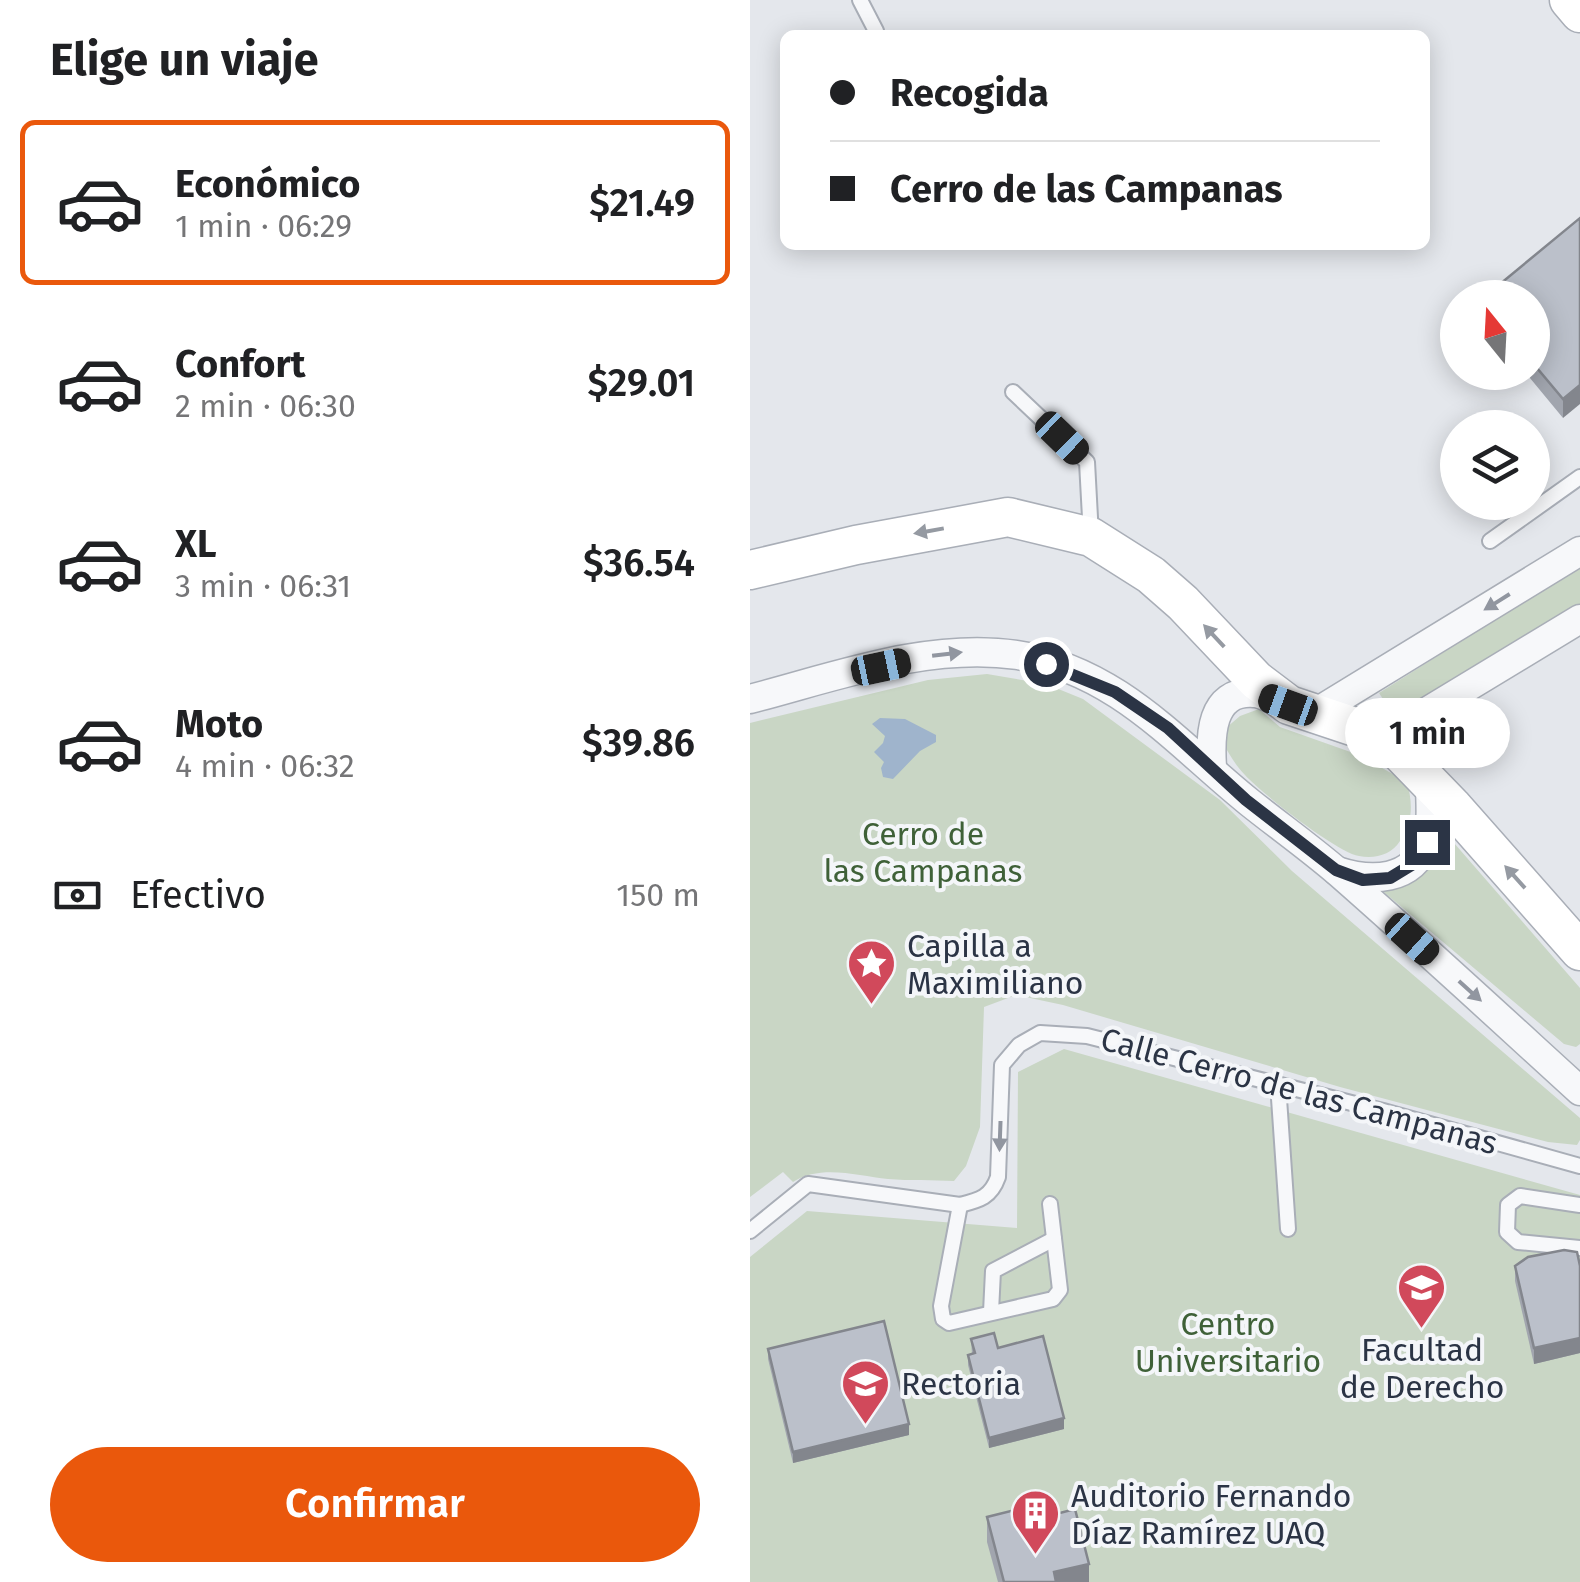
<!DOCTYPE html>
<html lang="es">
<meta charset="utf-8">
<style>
:root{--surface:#fff;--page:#f2f2f2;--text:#202124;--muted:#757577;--line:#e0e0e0;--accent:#ea580c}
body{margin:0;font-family:"Fira Sans",sans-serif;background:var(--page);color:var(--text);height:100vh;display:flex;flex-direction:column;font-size:38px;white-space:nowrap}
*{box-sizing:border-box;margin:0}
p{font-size:32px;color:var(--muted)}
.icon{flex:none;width:55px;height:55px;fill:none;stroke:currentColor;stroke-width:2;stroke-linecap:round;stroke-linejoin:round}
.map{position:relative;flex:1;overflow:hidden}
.panel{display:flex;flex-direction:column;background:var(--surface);width:750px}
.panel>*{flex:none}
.guide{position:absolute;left:30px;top:30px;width:650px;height:220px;border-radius:15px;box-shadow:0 5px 25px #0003;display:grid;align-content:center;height:220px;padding:0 50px;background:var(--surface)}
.needle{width:65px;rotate:342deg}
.controls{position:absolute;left:690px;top:280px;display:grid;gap:20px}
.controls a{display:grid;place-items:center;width:110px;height:110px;border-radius:50%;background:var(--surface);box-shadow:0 5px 25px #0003;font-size:50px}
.end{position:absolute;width:45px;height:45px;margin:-22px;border:12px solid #2b3445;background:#fff;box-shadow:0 0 0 5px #fff}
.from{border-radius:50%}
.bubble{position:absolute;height:70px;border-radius:35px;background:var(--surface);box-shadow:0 5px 25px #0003;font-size:32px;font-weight:600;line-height:70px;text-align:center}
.car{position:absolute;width:30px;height:60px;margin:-30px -15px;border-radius:12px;box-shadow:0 0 8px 2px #0007;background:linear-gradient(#222 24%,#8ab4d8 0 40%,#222 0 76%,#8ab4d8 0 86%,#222 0)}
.guide b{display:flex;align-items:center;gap:35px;height:95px;font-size:38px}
.guide b+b{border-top:2px solid var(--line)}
.guide i{width:25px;height:25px;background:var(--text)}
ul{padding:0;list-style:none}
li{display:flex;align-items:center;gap:30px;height:165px;margin:0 20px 15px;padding:0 30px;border:5px solid transparent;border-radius:15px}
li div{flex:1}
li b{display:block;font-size:38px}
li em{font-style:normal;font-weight:600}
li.on{border-color:var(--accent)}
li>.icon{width:90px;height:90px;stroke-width:1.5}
h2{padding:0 50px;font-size:45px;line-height:120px}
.pay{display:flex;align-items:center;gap:25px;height:110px;padding:0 50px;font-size:38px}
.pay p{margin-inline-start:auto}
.button{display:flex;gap:20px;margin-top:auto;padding:20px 50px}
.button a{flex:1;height:115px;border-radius:60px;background:var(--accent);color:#fff;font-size:40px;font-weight:600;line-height:115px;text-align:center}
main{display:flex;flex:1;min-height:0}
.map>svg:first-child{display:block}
</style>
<main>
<section class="panel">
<h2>Elige un viaje</h2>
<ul>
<li class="on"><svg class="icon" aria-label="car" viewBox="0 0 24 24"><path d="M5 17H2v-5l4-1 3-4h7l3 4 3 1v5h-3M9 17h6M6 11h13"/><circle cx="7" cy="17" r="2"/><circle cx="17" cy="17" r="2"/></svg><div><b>Económico</b><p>1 min · 06:29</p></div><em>$21.49</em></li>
<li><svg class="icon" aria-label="car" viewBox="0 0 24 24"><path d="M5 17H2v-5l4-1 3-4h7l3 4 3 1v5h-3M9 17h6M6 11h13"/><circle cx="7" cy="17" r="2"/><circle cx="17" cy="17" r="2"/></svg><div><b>Confort</b><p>2 min · 06:30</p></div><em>$29.01</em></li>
<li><svg class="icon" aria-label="car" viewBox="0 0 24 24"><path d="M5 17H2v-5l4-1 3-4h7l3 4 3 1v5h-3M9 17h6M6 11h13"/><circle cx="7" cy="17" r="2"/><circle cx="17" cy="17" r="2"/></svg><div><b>XL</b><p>3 min · 06:31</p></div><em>$36.54</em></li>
<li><svg class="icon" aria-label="car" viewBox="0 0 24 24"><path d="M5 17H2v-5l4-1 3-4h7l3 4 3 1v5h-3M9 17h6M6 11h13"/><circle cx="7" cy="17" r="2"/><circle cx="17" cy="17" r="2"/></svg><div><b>Moto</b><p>4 min · 06:32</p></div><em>$39.86</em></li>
</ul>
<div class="pay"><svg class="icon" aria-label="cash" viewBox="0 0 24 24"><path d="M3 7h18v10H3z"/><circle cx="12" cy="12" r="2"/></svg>Efectivo<p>150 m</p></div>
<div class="button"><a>Confirmar</a></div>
</section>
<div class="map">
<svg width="830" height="1582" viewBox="0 0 830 1582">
<rect width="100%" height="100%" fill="#e4e7ec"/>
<g fill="#c9d6c5">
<path d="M830,566V611L650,725L629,693Z"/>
<path d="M237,674L296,684L333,699L470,800L542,871L830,1118V1140L827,1145L798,1142L590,1087L313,1005L266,995L234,1007L230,1127L216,1166L204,1181C182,1180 160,1181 138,1179C108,1176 71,1164 43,1182L33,1172L0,1197V723L178,680Z"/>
<path d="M509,709L530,727L609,755L657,782C663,805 663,821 650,841C641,855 625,859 609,856C588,853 511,793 495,775C486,766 479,754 473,743L476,728L490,716Z"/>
<path d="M691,828L830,988V1044L826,1047L814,1044L629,888C661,873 689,869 691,828Z"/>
<path d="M314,1049L830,1195V1582H0V1257L57,1211L267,1228L268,1072Z"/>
</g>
<path fill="#9fb4cc" d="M130,718L155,719L186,735V742L170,751L143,779L133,777L131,768L134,762L124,752L133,743L135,736L122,724Z"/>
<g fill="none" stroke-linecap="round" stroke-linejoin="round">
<defs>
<g id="lane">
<path d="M110,0L126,31"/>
<path d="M263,392L337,462L341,536"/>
<path d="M740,541L830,477"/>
<path d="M528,1084L538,1229"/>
<path d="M210,1205L191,1306L193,1319L199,1323L303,1299L310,1290L300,1204"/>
<path d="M830,1205L770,1196L758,1205L757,1232L768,1242L830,1248"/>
<path d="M0,1231L58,1184L210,1205C230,1200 241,1197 248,1177L252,1065L269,1045L290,1033L337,1036L633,1111L830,1166"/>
<path d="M241,1312L243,1271L304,1239"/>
</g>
<g id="street">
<path d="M0,699C85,677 178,642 267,655C366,669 427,744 499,802C529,826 560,848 589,873C670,944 750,1018 830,1091"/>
<path d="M562,715L830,551"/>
<path d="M635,737L830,619"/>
<path d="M462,767C460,737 460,690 504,693C511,693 521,699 528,701"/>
<path d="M587,871C621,882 662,882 677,842C683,825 680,802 680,784"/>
</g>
<g id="secondary">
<path d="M819,0L830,13"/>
<path d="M0,570L106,545L258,517L341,537L401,575L433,603L506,680L539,705L635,737L703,807L830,951"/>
</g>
</defs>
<use href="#lane" stroke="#a9aeb7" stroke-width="18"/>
<use href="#street" stroke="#a9aeb7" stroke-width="31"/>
<use href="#secondary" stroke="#a9aeb7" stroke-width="41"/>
<use href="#lane" stroke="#f7f8fa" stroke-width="14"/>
<use href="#street" stroke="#f7f8fa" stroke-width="28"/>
<use href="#secondary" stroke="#fff" stroke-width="38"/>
</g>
<g fill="#a1a5ae">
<path d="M830,218L813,418L775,372H782V298Z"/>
<path d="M765,1266H830V1353L784,1364L765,1281Z"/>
<path d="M221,1339L248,1348L314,1429L239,1448L218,1365V1355L222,1354Z"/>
<path d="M18,1349L159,1435L43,1463L18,1359Z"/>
<path d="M237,1517L287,1519L339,1582H248L237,1542Z"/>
</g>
<g fill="#83868d">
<path d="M830,385V404L813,418V399Z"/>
<path d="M830,1338V1353L784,1364V1348Z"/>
<path d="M314,1418V1429L239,1448V1438Z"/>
<path d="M159,1424V1435L43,1463V1452Z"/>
<path d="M339,1564V1582H304V1572Z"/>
</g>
<g fill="#bbc0ca" stroke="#83868d" stroke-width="2.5">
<path d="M830,218V385L813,399L782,362V298H733Z"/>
<path d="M814,1250L827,1252L830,1266V1338L784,1348L765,1266L778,1257Z"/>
<path d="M134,1321L159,1424L43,1452L18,1349Z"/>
<path d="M244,1333L248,1348L293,1336L314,1418L239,1438L218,1355L225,1353L221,1339Z"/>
<path d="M285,1505L287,1519L325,1509L339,1564L304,1572L306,1582H254L237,1517Z"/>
</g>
<defs><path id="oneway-solid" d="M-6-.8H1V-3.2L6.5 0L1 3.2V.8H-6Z" transform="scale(2.5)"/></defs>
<g fill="#959aa2">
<use href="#oneway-solid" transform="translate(179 531) rotate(170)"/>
<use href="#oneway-solid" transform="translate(464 636) rotate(-133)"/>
<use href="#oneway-solid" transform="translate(765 877) rotate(-132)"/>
</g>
<g fill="#9196a0">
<use href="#oneway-solid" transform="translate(747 602) rotate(148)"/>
<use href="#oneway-solid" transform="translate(197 654) rotate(-7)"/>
<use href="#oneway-solid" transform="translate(720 991) rotate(42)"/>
<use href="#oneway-solid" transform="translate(250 1136) rotate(92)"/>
</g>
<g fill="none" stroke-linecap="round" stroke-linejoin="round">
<path stroke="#2b3445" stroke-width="12" d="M296,664L365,692L418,728L496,800L586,870L613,880L640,878L663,864L677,842"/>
</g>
<defs>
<symbol id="sight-pin" viewBox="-11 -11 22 30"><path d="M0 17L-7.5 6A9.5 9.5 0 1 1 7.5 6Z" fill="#d1495b" stroke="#f4f6f9"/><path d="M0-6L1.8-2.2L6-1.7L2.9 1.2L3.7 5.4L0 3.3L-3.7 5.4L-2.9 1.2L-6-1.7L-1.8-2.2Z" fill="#fff"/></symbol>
<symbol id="school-pin" viewBox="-11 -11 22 30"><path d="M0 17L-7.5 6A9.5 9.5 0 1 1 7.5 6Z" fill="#d1495b" stroke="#f4f6f9"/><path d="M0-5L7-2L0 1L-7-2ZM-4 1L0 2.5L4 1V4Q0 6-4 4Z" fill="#fff"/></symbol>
<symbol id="building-pin" viewBox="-11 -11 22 30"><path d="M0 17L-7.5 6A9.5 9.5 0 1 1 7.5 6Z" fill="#d1495b" stroke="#f4f6f9"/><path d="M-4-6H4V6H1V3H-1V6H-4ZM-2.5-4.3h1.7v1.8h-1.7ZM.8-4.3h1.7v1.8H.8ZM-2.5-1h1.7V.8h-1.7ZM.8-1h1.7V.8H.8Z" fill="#fff"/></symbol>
</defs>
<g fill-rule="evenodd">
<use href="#sight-pin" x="94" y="936" width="55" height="75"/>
<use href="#school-pin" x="644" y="1260" width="55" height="75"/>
<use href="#school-pin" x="88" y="1356" width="55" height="75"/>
<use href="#building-pin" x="258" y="1486" width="55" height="75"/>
</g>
<g text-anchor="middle" stroke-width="8" stroke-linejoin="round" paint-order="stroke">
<g font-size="32" fill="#3f6138" stroke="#f4f6f9">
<text x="173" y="845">Cerro de<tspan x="173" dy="37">las Campanas</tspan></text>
<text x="478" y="1335">Centro<tspan x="478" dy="37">Universitario</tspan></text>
</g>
<g font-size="32" fill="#2b3445" stroke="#f4f6f9" text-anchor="start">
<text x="157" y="957">Capilla a<tspan x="157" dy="37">Maximiliano</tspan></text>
<text x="672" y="1361" text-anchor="middle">Facultad<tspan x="672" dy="37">de Derecho</tspan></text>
<text x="151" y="1395">Rectoria</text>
<text x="321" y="1507">Auditorio Fernando<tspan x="321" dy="37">Díaz Ramírez UAQ</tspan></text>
</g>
<g font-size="32" fill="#2b3445" stroke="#f4f6f9">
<text transform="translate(549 1091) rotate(15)" y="11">Calle Cerro de las Campanas</text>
</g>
</g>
</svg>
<div class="controls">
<a><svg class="needle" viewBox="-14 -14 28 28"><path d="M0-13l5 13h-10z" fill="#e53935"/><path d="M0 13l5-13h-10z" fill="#757577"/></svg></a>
<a><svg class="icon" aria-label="layers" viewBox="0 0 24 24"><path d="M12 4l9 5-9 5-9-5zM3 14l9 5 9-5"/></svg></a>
</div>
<i class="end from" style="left:296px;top:664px"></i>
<i class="end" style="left:677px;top:842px"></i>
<div class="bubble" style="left:595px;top:698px;width:165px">1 min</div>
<i class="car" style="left:312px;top:438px;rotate:134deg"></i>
<i class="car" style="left:131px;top:667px;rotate:78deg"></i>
<i class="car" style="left:538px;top:705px;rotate:290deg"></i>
<i class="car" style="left:662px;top:939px;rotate:132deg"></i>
<div class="guide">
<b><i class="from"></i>Recogida</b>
<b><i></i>Cerro de las Campanas</b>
</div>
</div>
</main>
